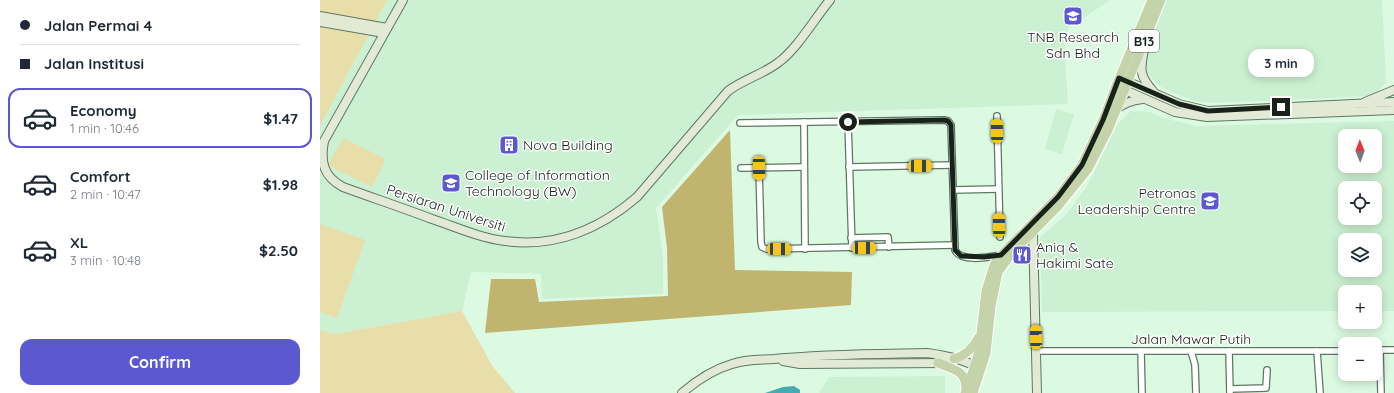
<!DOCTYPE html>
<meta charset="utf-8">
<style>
:root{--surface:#fff;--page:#f6f6f7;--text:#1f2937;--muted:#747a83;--line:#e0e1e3;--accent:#5b58d0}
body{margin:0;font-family:Quicksand,sans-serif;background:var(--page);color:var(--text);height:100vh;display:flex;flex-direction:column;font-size:15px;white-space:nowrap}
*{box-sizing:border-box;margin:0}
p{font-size:13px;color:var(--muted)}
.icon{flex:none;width:22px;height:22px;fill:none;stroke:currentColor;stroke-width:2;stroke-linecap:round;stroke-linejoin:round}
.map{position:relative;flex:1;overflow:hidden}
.side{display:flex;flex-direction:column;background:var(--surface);width:320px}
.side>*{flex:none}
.guide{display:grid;align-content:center;height:88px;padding:0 20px;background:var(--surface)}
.needle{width:26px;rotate:359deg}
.tools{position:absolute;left:1018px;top:129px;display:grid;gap:8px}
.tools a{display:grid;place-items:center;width:44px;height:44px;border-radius:8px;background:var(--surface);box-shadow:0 2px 10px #0003;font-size:20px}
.end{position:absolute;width:18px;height:18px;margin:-9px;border:5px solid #172219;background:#fff;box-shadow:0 0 0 2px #fff}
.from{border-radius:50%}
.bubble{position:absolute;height:28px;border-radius:12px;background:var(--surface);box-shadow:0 2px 10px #0003;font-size:13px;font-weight:700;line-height:28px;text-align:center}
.car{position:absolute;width:12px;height:24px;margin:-12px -6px;border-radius:5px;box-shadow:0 0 3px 1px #0007;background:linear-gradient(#f5c518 24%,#345 0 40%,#f5c518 0 76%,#345 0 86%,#f5c518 0)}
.guide b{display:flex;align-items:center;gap:14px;height:38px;font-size:15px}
.guide b+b{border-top:1px solid var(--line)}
.guide i{width:10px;height:10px;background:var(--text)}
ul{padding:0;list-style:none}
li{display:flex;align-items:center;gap:12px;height:60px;margin:0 8px 6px;padding:0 12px;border:2px solid transparent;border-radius:12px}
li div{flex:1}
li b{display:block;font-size:15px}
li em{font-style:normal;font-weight:700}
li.active{border-color:var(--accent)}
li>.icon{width:36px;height:36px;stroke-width:1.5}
.action{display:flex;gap:8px;margin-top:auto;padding:8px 20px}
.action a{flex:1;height:46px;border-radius:12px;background:var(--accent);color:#fff;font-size:16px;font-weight:700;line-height:46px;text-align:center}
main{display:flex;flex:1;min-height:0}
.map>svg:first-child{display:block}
</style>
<main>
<section class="side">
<div class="guide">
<b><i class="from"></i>Jalan Permai 4</b>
<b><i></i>Jalan Institusi</b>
</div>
<ul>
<li class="active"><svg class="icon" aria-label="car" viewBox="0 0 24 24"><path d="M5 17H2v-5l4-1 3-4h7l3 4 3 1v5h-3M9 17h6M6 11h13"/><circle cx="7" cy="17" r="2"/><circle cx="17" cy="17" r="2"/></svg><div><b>Economy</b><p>1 min · 10:46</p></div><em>$1.47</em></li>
<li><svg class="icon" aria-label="car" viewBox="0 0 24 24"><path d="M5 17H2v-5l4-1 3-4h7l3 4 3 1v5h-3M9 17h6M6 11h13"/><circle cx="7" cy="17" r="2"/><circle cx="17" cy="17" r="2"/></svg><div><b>Comfort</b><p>2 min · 10:47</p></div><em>$1.98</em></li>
<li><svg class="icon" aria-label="car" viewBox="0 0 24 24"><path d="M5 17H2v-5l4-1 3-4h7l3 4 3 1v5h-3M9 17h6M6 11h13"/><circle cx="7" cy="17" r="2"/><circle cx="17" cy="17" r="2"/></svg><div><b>XL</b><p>3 min · 10:48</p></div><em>$2.50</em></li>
</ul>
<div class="action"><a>Confirm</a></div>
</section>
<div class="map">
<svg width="1074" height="393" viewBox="0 0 1074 393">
<rect width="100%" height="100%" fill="#dcfae1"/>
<g fill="#ccf1d2" fill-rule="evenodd">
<path d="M67,0H790L749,28L744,39L748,104L418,115L336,208L343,257V294L222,299L221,274L151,272L142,311L15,334L0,330V126Z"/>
<path d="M846,0H1062L1066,83L1053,96L893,103L874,101L856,94L839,86L827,73L826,56Z"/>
<path d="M736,109L754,114L742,154L725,149Z"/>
<path d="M811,111L830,112L844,118L875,126L1074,121V311H1055V292H1025V311L722,312L720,237L746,215L767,186L798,123ZM1025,136H1055V166H1025ZM1025,188H1055V218H1025ZM1025,240H1055V270H1025Z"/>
<path d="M625,376V393H499L509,377Z"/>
</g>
<g fill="#e8dea9">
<path d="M0,0H67L0,126Z"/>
<path d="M23,138L66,159L52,187L8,165Z"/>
<path d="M0,224L45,240L17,318L0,312Z"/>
<path d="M142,311L173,367L195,393H0V330L15,334Z"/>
</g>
<path fill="#c1b46e" d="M410,130L415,270L532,272L531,305L165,333L171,279H215L219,302L348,296L347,248L342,207Z"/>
<path fill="#48abb2" d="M474,386L480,390V393H445L463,387Z"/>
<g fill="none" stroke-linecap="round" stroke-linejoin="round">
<defs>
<g id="street">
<path d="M677,116L680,237"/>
<path d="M484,122L485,249"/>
<path d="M528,122L532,248"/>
<path d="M420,123L624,120L628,121L631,125L635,250C641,263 669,257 681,255"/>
<path d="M529,167L632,165"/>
<path d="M421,168L484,167"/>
<path d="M439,168L441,242L442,247L446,249L635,245"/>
<path d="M633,190L678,189"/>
<path d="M531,238L568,237L569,247"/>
<path d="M1055,350H1074"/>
<path d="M1060,350L1061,393"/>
<path d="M716,351H1025"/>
<path d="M821,351L822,393"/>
<path d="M871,351L875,365L876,393"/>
<path d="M909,351L910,393"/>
<path d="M997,351L1000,393"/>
<path d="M910,389L946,388L947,370"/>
</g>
<g id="secondary">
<path d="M83,0L4,141C0,163 4,177 23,187C53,198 83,208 112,219C136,227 160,238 185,241C235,248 280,229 317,197L408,91C424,79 444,74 459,62C477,49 495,18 510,0"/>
<path d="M0,16L67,28"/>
<path d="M0,22L64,33"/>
<path d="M825,45C821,67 817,73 833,91"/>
<path d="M802,79L859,104L888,111L1074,102"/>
<path d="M798,87L855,112L887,117L1074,110"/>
<path d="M1045,102L1074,90"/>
<path d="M796,109C806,103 812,100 823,99"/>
<path d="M713,232L717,393"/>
<path d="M463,361L480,364L625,363"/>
<path d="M362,393C376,381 395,369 412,364C426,359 440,360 454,359C505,354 556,354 607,353C622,355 647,360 660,369"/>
</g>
<g id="primary">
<path d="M634,359C646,355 653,349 658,338"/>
<path d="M618,363C632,369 646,370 646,388"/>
<path d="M645,393L655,365L659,351L666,291L673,268L676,261L686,250L738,197L762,165L783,120L796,86L832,0"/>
<path d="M653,393L666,353L671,306L678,272L691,254L739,205L768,169L788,130L841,0"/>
</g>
</defs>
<use href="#street" stroke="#5c7862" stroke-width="8"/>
<use href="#secondary" stroke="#5c7862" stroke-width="10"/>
<use href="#primary" stroke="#fff" stroke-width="11"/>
<use href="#street" stroke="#fff" stroke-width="5.5"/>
<use href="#secondary" stroke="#e2e9d5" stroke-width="8"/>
<use href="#primary" stroke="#c5d3aa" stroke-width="9"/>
</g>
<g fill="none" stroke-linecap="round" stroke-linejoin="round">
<path stroke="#172219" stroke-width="5" d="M528,122L624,120L628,121L631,125L635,250L641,256L664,257L681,255L738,197L762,165L783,120L799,78L859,104L888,111L961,107"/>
</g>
<defs>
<symbol id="university-square" viewBox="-11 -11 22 22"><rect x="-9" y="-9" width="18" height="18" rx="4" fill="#5b58d0" stroke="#fefefe"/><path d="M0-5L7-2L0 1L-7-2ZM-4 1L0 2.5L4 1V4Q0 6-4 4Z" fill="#fff"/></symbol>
<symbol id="building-square" viewBox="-11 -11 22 22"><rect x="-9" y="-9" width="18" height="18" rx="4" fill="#5b58d0" stroke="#fefefe"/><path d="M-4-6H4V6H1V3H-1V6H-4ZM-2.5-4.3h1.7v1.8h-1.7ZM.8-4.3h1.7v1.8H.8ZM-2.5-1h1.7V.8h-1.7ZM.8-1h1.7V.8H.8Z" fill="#fff"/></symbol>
<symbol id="restaurant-square" viewBox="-11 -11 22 22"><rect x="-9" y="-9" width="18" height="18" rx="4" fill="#5b58d0" stroke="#fefefe"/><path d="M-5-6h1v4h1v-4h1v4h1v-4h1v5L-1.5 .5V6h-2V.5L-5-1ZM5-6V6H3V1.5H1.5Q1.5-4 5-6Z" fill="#fff"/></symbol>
</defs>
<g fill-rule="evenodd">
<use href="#university-square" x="742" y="5" width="22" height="22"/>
<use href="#building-square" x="178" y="134" width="22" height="22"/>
<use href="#university-square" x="120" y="172" width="22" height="22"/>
<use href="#university-square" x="879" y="190" width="22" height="22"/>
<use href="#restaurant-square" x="691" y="244" width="22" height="22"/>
</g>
<g text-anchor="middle" stroke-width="3" stroke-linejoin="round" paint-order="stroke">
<rect fill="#fefefe" stroke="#5c645e" stroke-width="1" x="809" y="30" width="30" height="22" rx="3"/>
<g font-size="13" font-weight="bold" fill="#172219">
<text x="824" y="46">B13</text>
</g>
<g font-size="14" fill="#172219" stroke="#fefefe" text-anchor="start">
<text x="753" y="42" text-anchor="middle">TNB Research<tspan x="753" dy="16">Sdn Bhd</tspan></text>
<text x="203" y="150">Nova Building</text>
<text x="145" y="180">College of Information<tspan x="145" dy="16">Technology (BW)</tspan></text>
<text x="876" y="198" text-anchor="end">Petronas<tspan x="876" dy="16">Leadership Centre</tspan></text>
<text x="716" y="252">Aniq &amp;<tspan x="716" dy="16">Hakimi Sate</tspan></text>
</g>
<g font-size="14" fill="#172219" stroke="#fefefe">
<text transform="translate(126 208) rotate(18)" y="5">Persiaran Universiti</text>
<text x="871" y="344">Jalan Mawar Putih</text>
</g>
</g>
</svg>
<div class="tools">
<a><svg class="needle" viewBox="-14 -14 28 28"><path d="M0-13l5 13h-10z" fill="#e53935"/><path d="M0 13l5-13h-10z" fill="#747a83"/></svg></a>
<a><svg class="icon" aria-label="locate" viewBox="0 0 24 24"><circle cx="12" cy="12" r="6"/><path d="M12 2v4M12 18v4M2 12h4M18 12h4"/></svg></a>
<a><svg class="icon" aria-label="layers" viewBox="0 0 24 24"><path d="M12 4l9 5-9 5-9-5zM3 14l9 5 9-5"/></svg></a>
<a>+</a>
<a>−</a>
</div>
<i class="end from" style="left:528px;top:122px"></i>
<i class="end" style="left:961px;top:107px"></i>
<div class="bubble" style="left:928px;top:49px;width:66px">3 min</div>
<i class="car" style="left:677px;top:131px;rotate:359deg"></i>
<i class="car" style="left:600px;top:166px;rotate:89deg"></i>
<i class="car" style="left:439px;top:168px;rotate:179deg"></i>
<i class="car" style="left:679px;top:225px;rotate:359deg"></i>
<i class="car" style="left:544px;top:248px;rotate:89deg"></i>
<i class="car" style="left:459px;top:249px;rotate:90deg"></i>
<i class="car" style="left:716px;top:337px;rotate:358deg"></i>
</div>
</main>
